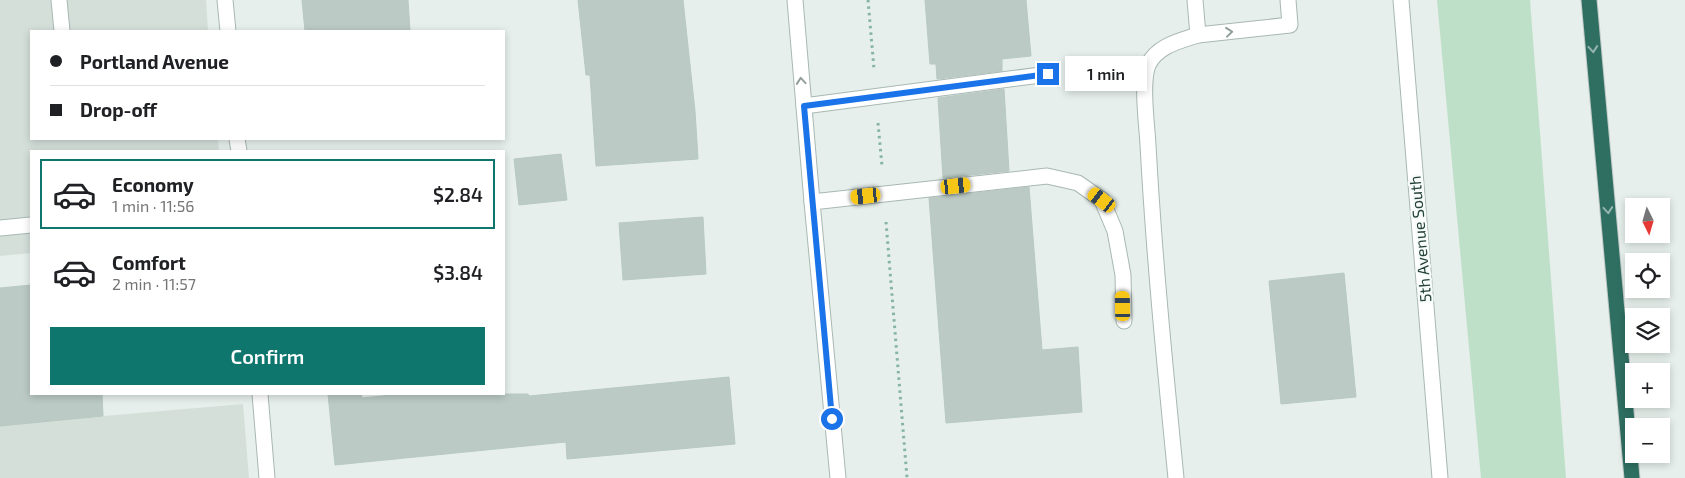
<!DOCTYPE html>
<meta charset="utf-8">
<style>
:root{--surface:#fff;--page:#f6f6f6;--text:#202124;--muted:#757577;--line:#e0e0e0;--accent:#0f766e}
body{margin:0;font-family:"Exo 2",sans-serif;background:var(--page);color:var(--text);height:100vh;display:flex;flex-direction:column;font-size:19px;white-space:nowrap}
*{box-sizing:border-box;margin:0}
p{font-size:16px;color:var(--muted)}
.icon{flex:none;width:28px;height:28px;fill:none;stroke:currentColor;stroke-width:2;stroke-linecap:round;stroke-linejoin:round}
.map{position:relative;flex:1;overflow:hidden}
.side{position:absolute;left:30px;top:150px;width:475px;height:245px;display:flex;flex-direction:column;background:var(--surface);border-radius:0px;box-shadow:0 2px 8px #0003}
.side>*{flex:none}
.top-card{position:absolute;left:30px;top:30px;width:475px;height:110px;border-radius:0px;box-shadow:0 2px 8px #0003;display:grid;align-content:center;height:110px;padding:0 20px;background:var(--surface)}
.needle{width:32px;rotate:175deg}
.tools{position:absolute;left:1625px;top:198px;display:grid;gap:10px}
.tools a{display:grid;place-items:center;width:45px;height:45px;border-radius:0px;background:var(--surface);box-shadow:0 2px 8px #0003;font-size:25px}
.end{position:absolute;width:22px;height:22px;margin:-11px;border:6px solid #1a73e8;background:#fff;box-shadow:0 0 0 2px #fff}
.from{border-radius:50%}
.bubble{position:absolute;height:35px;border-radius:0px;background:var(--surface);box-shadow:0 2px 8px #0003;font-size:16px;font-weight:600;line-height:35px;text-align:center}
.car{position:absolute;width:15px;height:30px;margin:-15px -8px;border-radius:6px;box-shadow:0 0 4px 1px #0007;background:linear-gradient(#f5c518 24%,#345 0 40%,#f5c518 0 76%,#345 0 86%,#f5c518 0)}
.top-card b{display:flex;align-items:center;gap:18px;height:48px;font-size:19px}
.top-card b+b{border-top:1px solid var(--line)}
.top-card i{width:12px;height:12px;background:var(--text)}
ul{padding:9px 0 0;list-style:none}
li{display:flex;align-items:center;gap:15px;height:70px;margin:0 10px 8px;padding:0 10px;border:2px solid transparent;border-radius:0px}
li div{flex:1}
li b{display:block;font-size:19px}
li em{font-style:normal;font-weight:600}
li.on{border-color:var(--accent)}
li>.icon{width:45px;height:45px;stroke-width:1.5}
.action{display:flex;gap:10px;margin-top:auto;padding:10px 20px}
.action a{flex:1;height:58px;border-radius:0px;background:var(--accent);color:#fff;font-size:20px;font-weight:600;line-height:58px;text-align:center}
.map>svg:first-child{display:block}
</style>
<div class="map">
<svg width="1685" height="478" viewBox="0 0 1685 478">
<rect width="100%" height="100%" fill="#e6efeb"/>
<g fill="#d4dfda">
<path d="M0,0H206L208,31H31V139H218L219,151H31V253L0,256Z"/>
<path d="M243,404L249,478H0V425Z"/>
</g>
<path fill="#bfe0c8" d="M1437,0H1530L1566,478H1481Z"/>
<g fill="#bbcac4" stroke="#b8c9c2">
<path d="M302,0H408L410,31H305Z"/>
<path d="M578,0H683L695,111L698,159L596,166L590,75H586Z"/>
<path d="M925,0H1026L1031,56L1002,59V71L937,79L936,64H930Z"/>
<path d="M1004,89L1009,171L943,178L938,98Z"/>
<path d="M561,154L567,200L519,205L514,159Z"/>
<path d="M1029,187L1042,350L1078,347L1082,412L946,423L929,198Z"/>
<path d="M703,217L706,274L623,280L619,223Z"/>
<path d="M1344,273L1356,397L1281,404L1269,281Z"/>
<path d="M31,285V394H102L103,416L0,426V288Z"/>
<path d="M729,377L735,444L567,459L566,442L335,465L328,394H361L362,398L402,394H528L529,396Z"/>
</g>
<g fill="none" stroke-linecap="round" stroke-linejoin="round">
<defs>
<g id="service">
<path d="M59,0L62,31"/>
<path d="M1195,0L1198,35L1290,25L1288,0"/>
<path d="M804,106L1048,74"/>
<path d="M812,202L1047,176L1078,183L1102,200L1115,231L1123,275L1124,321"/>
<path d="M0,228L31,225"/>
<path d="M1176,478C1165,367 1154,256 1148,145C1147,125 1141,83 1148,65C1157,46 1179,41 1198,35"/>
</g>
<g id="minor">
<path d="M225,0L228,31"/>
<path d="M1401,0L1440,478"/>
<path d="M237,139L239,151"/>
<path d="M260,394L267,478"/>
</g>
<path id="tertiary" d="M795,0L812,202L838,478"/>
<path id="motorway" d="M1589,0L1632,478"/>
</defs>
<use href="#service" stroke="#a8b8b2" stroke-width="17"/>
<use href="#minor" stroke="#a8b8b2" stroke-width="17"/>
<use href="#tertiary" stroke="#a8b8b2" stroke-width="17"/>
<use href="#motorway" stroke="#c2cac8" stroke-width="17"/>
<g stroke="#86b3a5" stroke-width="3" stroke-dasharray="2.5 4" stroke-linecap="butt">
<path d="M868,0L874,69"/>
<path d="M878,123L882,166"/>
<path d="M886,222L907,478"/>
</g>
<use href="#service" stroke="#fff" stroke-width="15"/>
<use href="#minor" stroke="#fff" stroke-width="15"/>
<use href="#tertiary" stroke="#fff" stroke-width="15"/>
<use href="#motorway" stroke="#2f6f62" stroke-width="15"/>
</g>
<defs><path id="oneway-chevron" d="M-2-3.5L2.5 0L-2 3.5" fill="none" stroke-width="1.6" stroke-linecap="round" stroke-linejoin="round" transform="scale(1.25)"/></defs>
<g stroke="#92a09c">
<use href="#oneway-chevron" transform="translate(1229 32) rotate(-6)"/>
<use href="#oneway-chevron" transform="translate(801 81) rotate(-95)"/>
</g>
<g stroke="#93b5ae">
<use href="#oneway-chevron" transform="translate(1593 49) rotate(85)"/>
<use href="#oneway-chevron" transform="translate(1608 210) rotate(85)"/>
</g>
<g fill="none" stroke-linecap="round" stroke-linejoin="round">
<path stroke="#1a73e8" stroke-width="6" d="M832,419L804,106L1048,74"/>
</g>
<g text-anchor="middle" stroke-width="4.5" stroke-linejoin="round" paint-order="stroke">
<g font-size="16" fill="#24423a" stroke="#f7fbf9">
<text transform="translate(1420 239) rotate(-95)" y="6">5th Avenue South</text>
</g>
</g>
</svg>
<div class="tools">
<a><svg class="needle" viewBox="-14 -14 28 28"><path d="M0-13l5 13h-10z" fill="#e53935"/><path d="M0 13l5-13h-10z" fill="#757577"/></svg></a>
<a><svg class="icon" aria-label="locate" viewBox="0 0 24 24"><circle cx="12" cy="12" r="6"/><path d="M12 2v4M12 18v4M2 12h4M18 12h4"/></svg></a>
<a><svg class="icon" aria-label="layers" viewBox="0 0 24 24"><path d="M12 4l9 5-9 5-9-5zM3 14l9 5 9-5"/></svg></a>
<a>+</a>
<a>−</a>
</div>
<i class="end from" style="left:832px;top:419px"></i>
<i class="end" style="left:1048px;top:74px"></i>
<div class="bubble" style="left:1065px;top:56px;width:82px">1 min</div>
<i class="car" style="left:956px;top:186px;rotate:84deg"></i>
<i class="car" style="left:866px;top:196px;rotate:264deg"></i>
<i class="car" style="left:1102px;top:200px;rotate:307deg"></i>
<i class="car" style="left:1123px;top:306px;rotate:359deg"></i>
<div class="top-card">
<b><i class="from"></i>Portland Avenue</b>
<b><i></i>Drop-off</b>
</div>
<section class="side">
<ul>
<li class="on"><svg class="icon" aria-label="car" viewBox="0 0 24 24"><path d="M5 17H2v-5l4-1 3-4h7l3 4 3 1v5h-3M9 17h6M6 11h13"/><circle cx="7" cy="17" r="2"/><circle cx="17" cy="17" r="2"/></svg><div><b>Economy</b><p>1 min · 11:56</p></div><em>$2.84</em></li>
<li><svg class="icon" aria-label="car" viewBox="0 0 24 24"><path d="M5 17H2v-5l4-1 3-4h7l3 4 3 1v5h-3M9 17h6M6 11h13"/><circle cx="7" cy="17" r="2"/><circle cx="17" cy="17" r="2"/></svg><div><b>Comfort</b><p>2 min · 11:57</p></div><em>$3.84</em></li>
</ul>
<div class="action"><a>Confirm</a></div>
</section>
</div>
